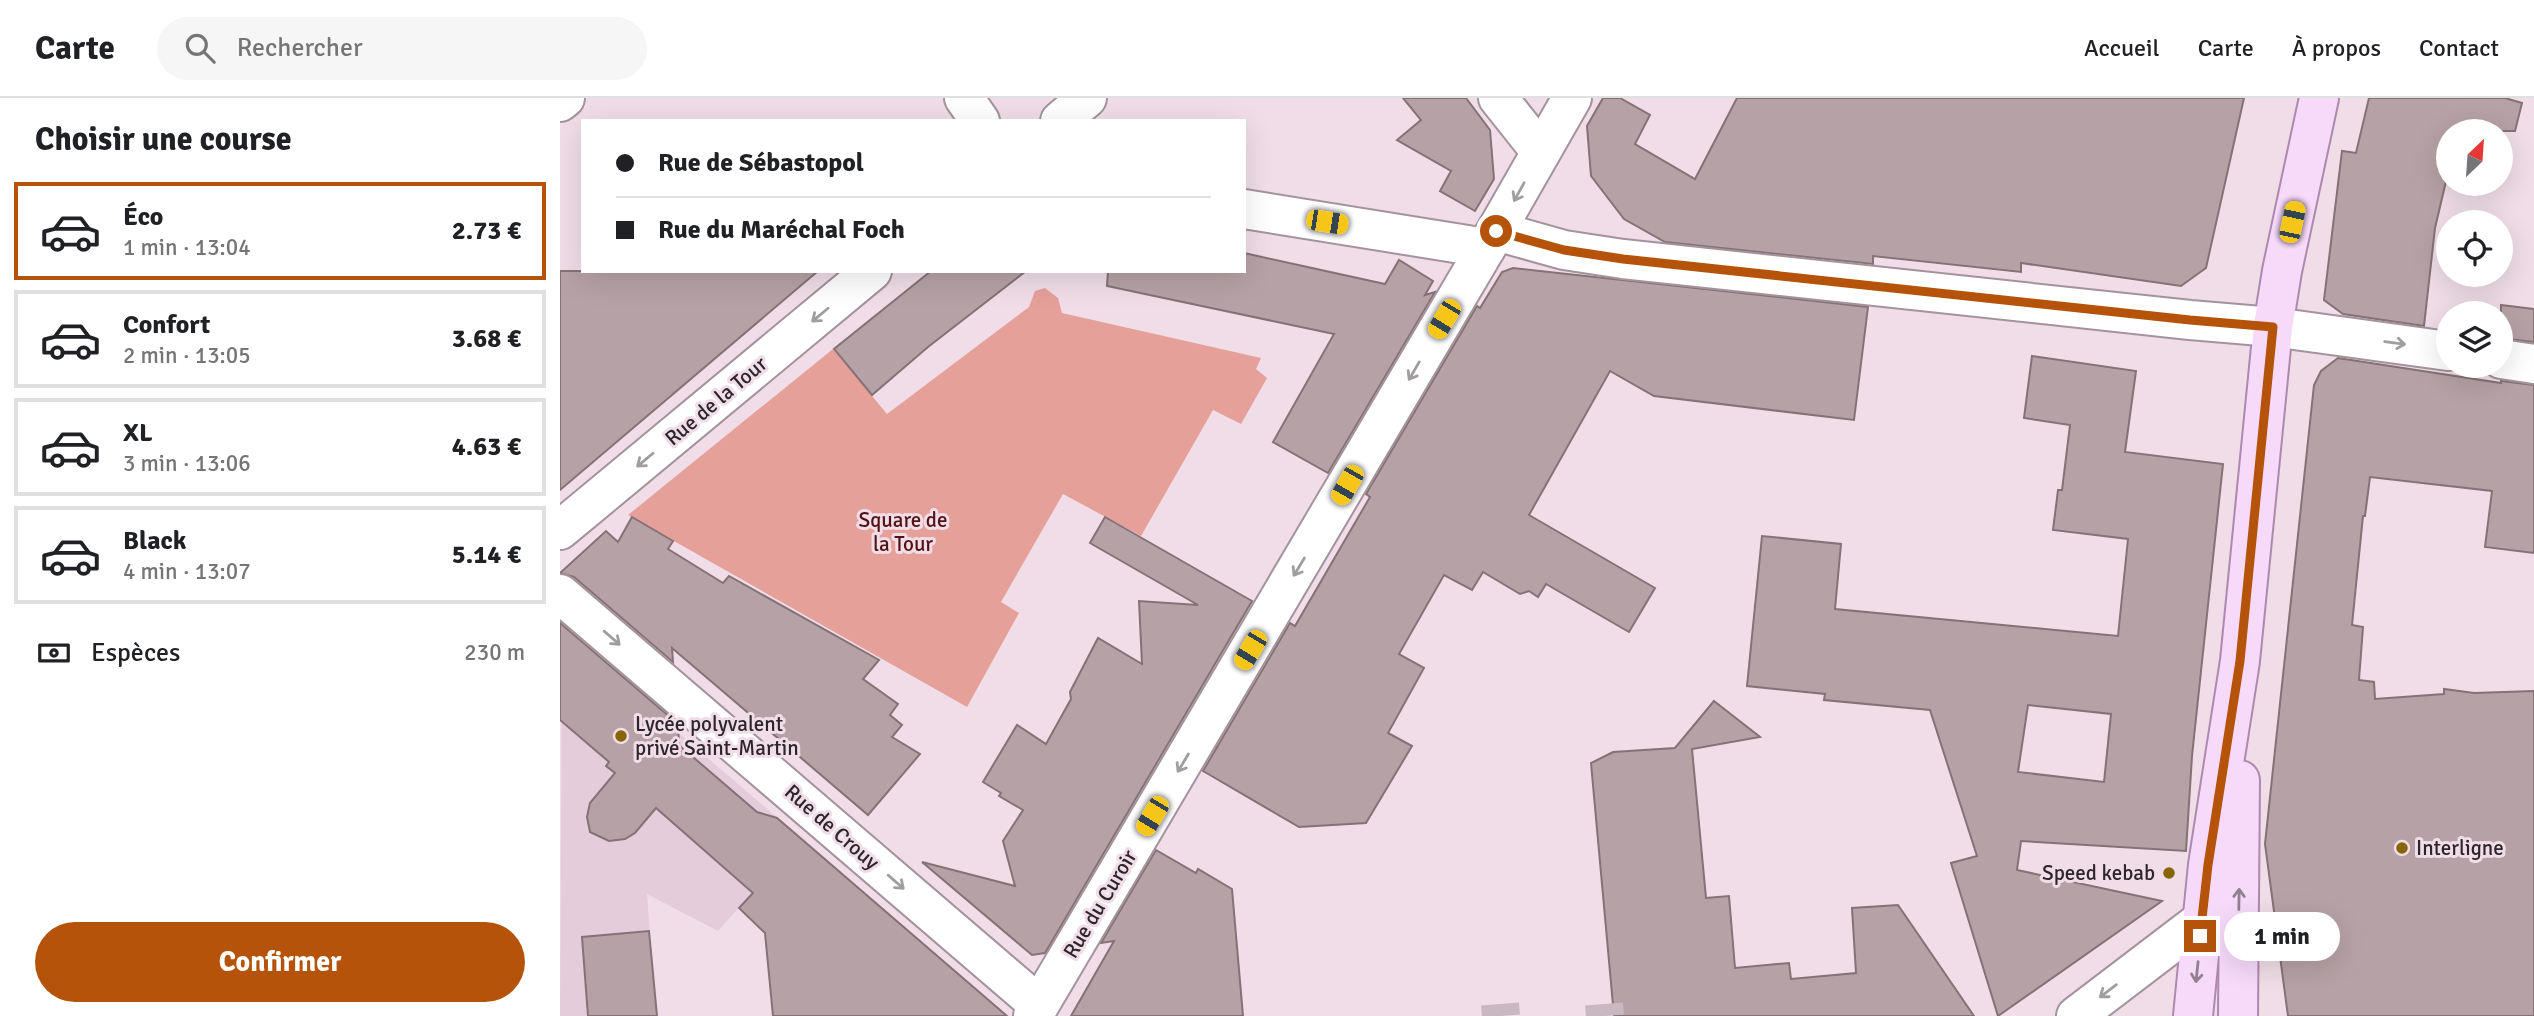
<!DOCTYPE html>
<html lang="fr">
<meta charset="utf-8">
<style>
:root{--surface:#fff;--page:#f6f6f6;--text:#202124;--muted:#757577;--line:#e0e0e0;--accent:#b45309}
body{margin:0;font-family:Signika,sans-serif;background:var(--page);color:var(--text);height:100vh;display:flex;flex-direction:column;font-size:26px;white-space:nowrap}
*{box-sizing:border-box;margin:0}
p{font-size:23px;color:var(--muted)}
.icon{flex:none;width:38px;height:38px;fill:none;stroke:currentColor;stroke-width:2;stroke-linecap:round;stroke-linejoin:round}
.map{position:relative;flex:1;overflow:hidden}
.sheet{display:flex;flex-direction:column;background:var(--surface);width:560px}
.sheet>*{flex:none}
.guide{position:absolute;left:21px;top:21px;width:665px;height:154px;border-radius:0px;box-shadow:0 7px 28px #0002;display:grid;align-content:center;height:154px;padding:0 35px;background:var(--surface)}
.needle{width:46px;rotate:25deg}
.buttons{position:absolute;left:1876px;top:21px;display:grid;gap:14px}
.buttons a{display:grid;place-items:center;width:77px;height:77px;border-radius:50%;background:var(--surface);box-shadow:0 7px 28px #0002;font-size:35px}
.end{position:absolute;width:32px;height:32px;margin:-16px;border:9px solid #b45309;background:#fff;box-shadow:0 0 0 4px #fff}
.from{border-radius:50%}
.bubble{position:absolute;height:49px;border-radius:24px;background:var(--surface);box-shadow:0 7px 28px #0002;font-size:23px;font-weight:800;line-height:49px;text-align:center}
.car{position:absolute;width:21px;height:42px;margin:-21px -10px;border-radius:9px;box-shadow:0 0 5px 2px #0007;background:linear-gradient(#f5c518 24%,#345 0 40%,#f5c518 0 76%,#345 0 86%,#f5c518 0)}
.guide b{display:flex;align-items:center;gap:24px;height:66px;font-size:26px}
.guide b+b{border-top:2px solid var(--line)}
.guide i{width:18px;height:18px;background:var(--text)}
ul{padding:0;list-style:none}
li{display:flex;align-items:center;gap:21px;height:98px;margin:0 14px 10px;padding:0 21px;border:4px solid var(--line);border-radius:0px}
li div{flex:1}
li b{display:block;font-size:26px}
li em{font-style:normal;font-weight:800}
li.on{border-color:var(--accent)}
li>.icon{width:63px;height:63px;stroke-width:1.5}
h2{padding:0 35px;font-size:32px;line-height:84px}
.pay{display:flex;align-items:center;gap:18px;height:77px;padding:0 35px;font-size:26px}
.pay p{margin-inline-start:auto}
.button{display:flex;gap:14px;margin-top:auto;padding:14px 35px}
.button a{flex:1;height:80px;border-radius:42px;background:var(--accent);color:#fff;font-size:28px;font-weight:800;line-height:80px;text-align:center}
header{display:flex;align-items:center;gap:42px;box-sizing:border-box;height:98px;padding:0 35px;background:var(--surface);border-bottom:2px solid var(--line)}
header strong{font-size:33px}
nav{display:flex;gap:38px;margin-inline-start:auto;font-size:24px}
.search{width:490px;height:63px;background:var(--page);display:flex;align-items:center;gap:18px;box-sizing:border-box;padding:0 24px;border-radius:38px;color:var(--muted);font-size:26px}
main{display:flex;flex:1;min-height:0}
.map>svg:first-child{display:block}
</style>
<header>
<strong>Carte</strong>
<div class="search"><svg class="icon" aria-label="search" viewBox="0 0 24 24"><circle cx="10" cy="10" r="6"/><path d="M15 15l6 6"/></svg>Rechercher</div>
<nav><a>Accueil</a><a>Carte</a><a>À propos</a><a>Contact</a></nav>
</header>
<main>
<section class="sheet">
<h2>Choisir une course</h2>
<ul>
<li class="on"><svg class="icon" aria-label="car" viewBox="0 0 24 24"><path d="M5 17H2v-5l4-1 3-4h7l3 4 3 1v5h-3M9 17h6M6 11h13"/><circle cx="7" cy="17" r="2"/><circle cx="17" cy="17" r="2"/></svg><div><b>Éco</b><p>1 min · 13:04</p></div><em>2.73 €</em></li>
<li><svg class="icon" aria-label="car" viewBox="0 0 24 24"><path d="M5 17H2v-5l4-1 3-4h7l3 4 3 1v5h-3M9 17h6M6 11h13"/><circle cx="7" cy="17" r="2"/><circle cx="17" cy="17" r="2"/></svg><div><b>Confort</b><p>2 min · 13:05</p></div><em>3.68 €</em></li>
<li><svg class="icon" aria-label="car" viewBox="0 0 24 24"><path d="M5 17H2v-5l4-1 3-4h7l3 4 3 1v5h-3M9 17h6M6 11h13"/><circle cx="7" cy="17" r="2"/><circle cx="17" cy="17" r="2"/></svg><div><b>XL</b><p>3 min · 13:06</p></div><em>4.63 €</em></li>
<li><svg class="icon" aria-label="car" viewBox="0 0 24 24"><path d="M5 17H2v-5l4-1 3-4h7l3 4 3 1v5h-3M9 17h6M6 11h13"/><circle cx="7" cy="17" r="2"/><circle cx="17" cy="17" r="2"/></svg><div><b>Black</b><p>4 min · 13:07</p></div><em>5.14 €</em></li>
</ul>
<div class="pay"><svg class="icon" aria-label="cash" viewBox="0 0 24 24"><path d="M3 7h18v10H3z"/><circle cx="12" cy="12" r="2"/></svg>Espèces<p>230 m</p></div>
<div class="button"><a>Confirmer</a></div>
</section>
<div class="map">
<svg width="1974" height="918" viewBox="0 0 1974 918">
<rect width="100%" height="100%" fill="#f0dde7"/>
<path fill="#e5ccda" d="M2,535L241,740L158,833L87,796L96,918H0Z"/>
<path fill="#e6a09a" d="M485,190L498,200L502,215L701,260L696,271L707,280L681,326L653,312L581,438L503,396L441,504L459,515L407,609L68,417L273,251L327,316L469,209L475,193Z"/>
<g fill="#b6a2a6" stroke="#847276" stroke-width="2" fill-rule="evenodd">
<path d="M843,0H906L930,32L934,81L915,113L880,93L891,73L837,42L861,22Z"/>
<path d="M1043,0H1060L1090,17L1075,46L1135,81L1177,0H1684L1646,170L1621,188L1461,165V174L1313,158V166L1105,144L1064,121L1031,78L1027,28Z"/>
<path d="M1809,0H1945L1962,5L1955,33H1888V75L1875,130L1864,228L1783,216L1764,202L1782,53L1796,55Z"/>
<path d="M684,155L825,186L839,162L873,183L865,197L875,194L768,375L713,344L774,236L547,188L548,173H684Z"/>
<path d="M953,170L1308,209L1294,322L1094,298L1050,273L969,417L1095,490L1069,534L986,486L978,499L969,493L960,496L923,474L912,492L884,477L839,556L864,570L828,635L852,648L806,725L739,729L643,673L730,525L735,528L810,399L806,396L917,208L920,210L942,174Z"/>
<path d="M0,173H258L0,392Z"/>
<path d="M371,173H466L368,249L312,297L274,251Z"/>
<path d="M1941,207L1974,211V244L1941,240Z"/>
<path d="M1472,258L1576,273L1565,354L1663,366L1632,658L1626,753L1461,743L1457,772L1602,803L1438,918L1391,765L1417,758L1370,612L1264,602L1265,596L1187,588L1202,438L1281,446L1275,511L1558,538L1568,441L1493,432L1498,392H1502L1510,327L1464,320ZM1468,607L1551,616L1544,684L1458,674Z"/>
<path d="M1778,260L1941,285V283L1974,287V455L1925,449L1932,393L1810,379L1805,418H1803L1792,527L1803,529L1799,582L1814,584L1815,601L1884,596V591L1914,595L1974,593V918H1728L1705,746L1754,287L1761,273Z"/>
<path d="M72,419L113,443L108,451L163,485L169,478L319,562L303,581L338,606L330,617L342,627L332,639L360,656L308,717L112,550L113,564L14,479L0,475L46,433L58,444Z"/>
<path d="M545,419L692,503L485,855L472,857L362,764L455,788L443,743L463,712L439,698L441,695L423,684L457,627L486,646L511,601L510,594L538,540L582,566L579,503L638,507L530,445Z"/>
<path d="M0,525L118,626L119,647L197,714L217,720L447,918H213L205,835L179,810L193,795L96,710L75,735L65,741L49,743L30,734L27,719L30,705L55,675L46,668L49,664L0,622Z"/>
<path d="M1154,603L1200,639L1132,651L1146,800L1169,798L1175,870L1229,865L1231,881L1296,875L1292,810L1338,807L1414,918H1054L1031,665L1053,654L1115,650Z"/>
<path d="M596,752L636,775L638,771L672,791L683,918H511L554,843L541,845Z"/>
<path d="M89,833L97,918H28L22,839Z"/>
</g>
<g fill="none" stroke-linecap="round" stroke-linejoin="round">
<g stroke="#c9b8c1" stroke-width="38" stroke-dasharray="38 19" stroke-linecap="butt">
<path d="M940,906L941,918"/>
<path d="M1044,906L1045,918"/>
</g>
<defs>
<g id="minor">
<path d="M404,0L420,23"/>
<path d="M938,0L981,54"/>
<path d="M0,4L5,0"/>
<path d="M500,23L527,0"/>
<path d="M684,111L926,150"/>
<path d="M936,133L1004,152L1063,161L1630,222L1713,229L1888,253"/>
<path d="M1941,261L1974,266"/>
<path d="M0,432L312,173"/>
<path d="M0,496L479,907"/>
<path d="M473,918L936,133L1012,0"/>
<path d="M1516,918L1642,822"/>
</g>
<g id="major">
<path d="M1633,918L1648,767L1680,563L1713,229L1722,173L1759,0"/>
<path d="M1678,918L1680,682"/>
</g>
</defs>
<use href="#minor" stroke="#a4939c" stroke-width="42"/>
<use href="#major" stroke="#ad89af" stroke-width="42"/>
<use href="#minor" stroke="#fff" stroke-width="38"/>
<use href="#major" stroke="#f7d9fa" stroke-width="38"/>
</g>
<defs><path id="oneway-shaft" d="M-6 0H5M1.5-3L5.5 0L1.5 3" fill="none" stroke-width="1.6" stroke-linecap="round" stroke-linejoin="round" transform="scale(1.75)"/></defs>
<g stroke="#a09d9f">
<use href="#oneway-shaft" transform="translate(959 94) rotate(119)"/>
<use href="#oneway-shaft" transform="translate(260 217) rotate(140)"/>
<use href="#oneway-shaft" transform="translate(1835 245) rotate(8)"/>
<use href="#oneway-shaft" transform="translate(854 273) rotate(120)"/>
<use href="#oneway-shaft" transform="translate(85 362) rotate(140)"/>
<use href="#oneway-shaft" transform="translate(739 469) rotate(121)"/>
<use href="#oneway-shaft" transform="translate(52 540) rotate(41)"/>
<use href="#oneway-shaft" transform="translate(623 665) rotate(121)"/>
<use href="#oneway-shaft" transform="translate(336 784) rotate(41)"/>
<use href="#oneway-shaft" transform="translate(1548 893) rotate(143)"/>
</g>
<g stroke="#927f92">
<use href="#oneway-shaft" transform="translate(1679 801) rotate(-89)"/>
<use href="#oneway-shaft" transform="translate(1637 874) rotate(96)"/>
</g>
<g fill="none" stroke-linecap="round" stroke-linejoin="round">
<path stroke="#b45309" stroke-width="9" d="M936,133L1004,152L1063,161L1630,222L1713,229L1680,563L1648,767L1640,838"/>
</g>
<g fill="#866500" stroke="#f0dde7" stroke-width="2.5">
<circle cx="61" cy="638" r="7"/>
<circle cx="1842" cy="750" r="7"/>
<circle cx="1609" cy="775" r="7"/>
</g>
<g text-anchor="middle" stroke-width="6" stroke-linejoin="round" paint-order="stroke">
<g font-size="21" fill="#2c2529" stroke="#f0dde7">
<text transform="translate(156 303) rotate(-40)" y="7">Rue de la Tour</text>
<text transform="translate(272 729) rotate(41)" y="7">Rue de Crouy</text>
<text transform="translate(540 806) rotate(-59)" y="7">Rue du Curoir</text>
</g>
<g font-size="21" fill="#521213" stroke="#f0dde7">
<text x="343" y="429">Square de<tspan x="343" dy="24">la Tour</tspan></text>
</g>
<g font-size="21" fill="#2c2529" stroke="#f0dde7" text-anchor="start">
<text x="75" y="633">Lycée polyvalent<tspan x="75" dy="24">privé Saint-Martin</tspan></text>
<text x="1856" y="757">Interligne</text>
<text x="1595" y="782" text-anchor="end">Speed kebab</text>
</g>
</g>
</svg>
<div class="buttons">
<a><svg class="needle" viewBox="-14 -14 28 28"><path d="M0-13l5 13h-10z" fill="#e53935"/><path d="M0 13l5-13h-10z" fill="#757577"/></svg></a>
<a><svg class="icon" aria-label="locate" viewBox="0 0 24 24"><circle cx="12" cy="12" r="6"/><path d="M12 2v4M12 18v4M2 12h4M18 12h4"/></svg></a>
<a><svg class="icon" aria-label="layers" viewBox="0 0 24 24"><path d="M12 4l9 5-9 5-9-5zM3 14l9 5 9-5"/></svg></a>
</div>
<i class="end from" style="left:936px;top:133px"></i>
<i class="end" style="left:1640px;top:838px"></i>
<div class="bubble" style="left:1664px;top:814px;width:116px">1 min</div>
<i class="car" style="left:767px;top:124px;rotate:99deg"></i>
<i class="car" style="left:1732px;top:124px;rotate:12deg"></i>
<i class="car" style="left:884px;top:221px;rotate:211deg"></i>
<i class="car" style="left:787px;top:387px;rotate:210deg"></i>
<i class="car" style="left:690px;top:552px;rotate:211deg"></i>
<i class="car" style="left:592px;top:718px;rotate:211deg"></i>
<div class="guide">
<b><i class="from"></i>Rue de Sébastopol</b>
<b><i></i>Rue du Maréchal Foch</b>
</div>
</div>
</main>
